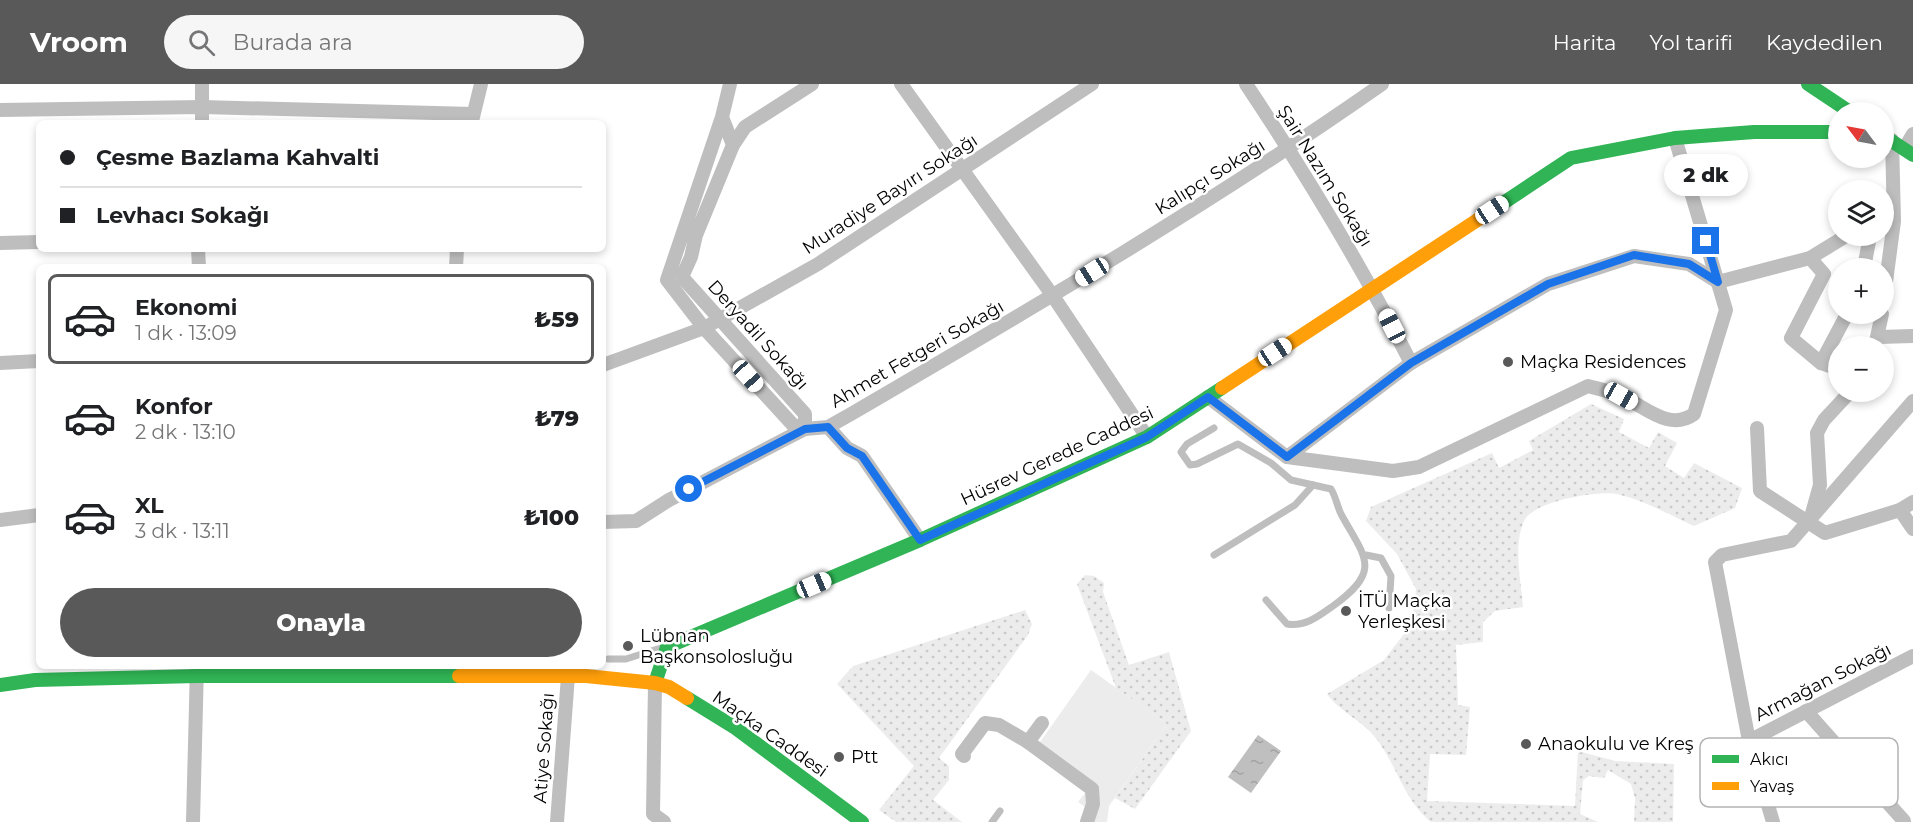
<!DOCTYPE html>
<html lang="tr">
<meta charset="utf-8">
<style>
:root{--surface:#fff;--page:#f6f6f6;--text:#202124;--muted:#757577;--line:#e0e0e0;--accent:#595959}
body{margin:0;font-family:Montserrat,sans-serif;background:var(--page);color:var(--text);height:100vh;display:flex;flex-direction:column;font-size:22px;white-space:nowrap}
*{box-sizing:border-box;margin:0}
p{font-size:20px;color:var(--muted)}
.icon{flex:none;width:33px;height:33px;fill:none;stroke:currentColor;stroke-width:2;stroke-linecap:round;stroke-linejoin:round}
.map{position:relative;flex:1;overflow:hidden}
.panel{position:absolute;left:36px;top:180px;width:570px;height:405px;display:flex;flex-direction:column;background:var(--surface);border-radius:9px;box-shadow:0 3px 9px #0003}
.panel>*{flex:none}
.hud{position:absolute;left:36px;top:36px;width:570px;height:132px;border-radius:9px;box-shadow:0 3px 9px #0003;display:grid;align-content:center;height:132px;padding:0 24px;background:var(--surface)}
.needle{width:39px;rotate:302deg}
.controls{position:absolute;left:1828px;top:18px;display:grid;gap:12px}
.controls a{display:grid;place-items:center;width:66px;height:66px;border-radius:50%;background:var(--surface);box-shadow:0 3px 9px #0003;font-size:30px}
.end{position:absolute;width:27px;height:27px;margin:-14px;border:8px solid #1a73e8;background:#fff;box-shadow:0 0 0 3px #fff}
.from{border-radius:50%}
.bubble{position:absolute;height:42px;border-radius:21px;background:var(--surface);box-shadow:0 3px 9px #0003;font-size:20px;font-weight:800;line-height:42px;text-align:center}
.car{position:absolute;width:18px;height:36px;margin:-18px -9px;border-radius:8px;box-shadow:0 0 4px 2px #0007;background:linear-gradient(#fff 24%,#345 0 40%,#fff 0 76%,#345 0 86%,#fff 0)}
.hud b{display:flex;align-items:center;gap:21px;height:57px;font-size:22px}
.hud b+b{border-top:2px solid var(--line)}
.hud i{width:15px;height:15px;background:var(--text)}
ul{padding:10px 0 0;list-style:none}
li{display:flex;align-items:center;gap:18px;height:90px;margin:0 12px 9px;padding:0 12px;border:3px solid transparent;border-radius:9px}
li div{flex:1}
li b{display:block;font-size:22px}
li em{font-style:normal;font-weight:800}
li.current{border-color:var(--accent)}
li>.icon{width:54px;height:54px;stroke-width:1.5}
.primary-button{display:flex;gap:12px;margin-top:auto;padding:12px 24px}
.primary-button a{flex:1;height:69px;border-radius:36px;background:var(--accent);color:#fff;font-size:24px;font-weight:800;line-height:69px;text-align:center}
header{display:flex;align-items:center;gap:36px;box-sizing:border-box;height:84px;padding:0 30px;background:var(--accent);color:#fff}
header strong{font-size:28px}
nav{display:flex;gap:33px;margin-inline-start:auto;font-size:21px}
.search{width:420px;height:54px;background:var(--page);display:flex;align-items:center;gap:15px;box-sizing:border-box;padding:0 21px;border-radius:33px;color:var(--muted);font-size:22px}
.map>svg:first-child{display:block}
</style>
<header>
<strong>Vroom</strong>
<div class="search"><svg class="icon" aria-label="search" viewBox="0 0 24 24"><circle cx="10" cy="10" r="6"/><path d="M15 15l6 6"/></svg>Burada ara</div>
<nav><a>Harita</a><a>Yol tarifi</a><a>Kaydedilen</a></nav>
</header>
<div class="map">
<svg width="1913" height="738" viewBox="0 0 1913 738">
<defs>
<pattern id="grass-dots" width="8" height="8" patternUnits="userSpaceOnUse" patternTransform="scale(1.5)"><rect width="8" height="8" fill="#ececec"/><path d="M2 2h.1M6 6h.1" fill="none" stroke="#c9c9c9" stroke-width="1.8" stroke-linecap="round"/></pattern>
<pattern id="water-ripples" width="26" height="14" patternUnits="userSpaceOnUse" patternTransform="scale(1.5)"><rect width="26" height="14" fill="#bfbfbf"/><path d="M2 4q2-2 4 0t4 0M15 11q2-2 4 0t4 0" fill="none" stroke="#a2a2a2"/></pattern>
</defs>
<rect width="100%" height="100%" fill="#fff"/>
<g fill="url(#grass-dots)">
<path d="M1591,320L1624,335L1619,348L1649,364L1658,348L1677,359L1665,382L1684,394L1694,379L1742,404L1735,424L1694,442C1670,431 1644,416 1617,410C1598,406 1533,417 1524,437C1513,461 1521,497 1523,523L1495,527L1483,538V558L1456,561L1458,621L1470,623L1466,671L1430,670L1427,717L1575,722L1578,667L1615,677L1674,680L1673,738H1634L1635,714L1631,700L1608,686L1604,694L1589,692L1583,696L1580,730L1598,738H1431C1405,717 1397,683 1378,657C1364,637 1341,629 1327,610L1384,576L1407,546L1415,522L1416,505L1397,470L1366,437L1371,423L1492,369L1499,384L1533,366L1529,357Z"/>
<path d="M1085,491L1094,492L1104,499L1103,508L1129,581L1169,568L1191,647L1135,725L1115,714L1167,640L1116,604L1077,500Z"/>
<path d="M1025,526L1032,540L1028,551L939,674L949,682V696L933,716L962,738H896L879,726L914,682L837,600L853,582Z"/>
</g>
<path fill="#ececec" d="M1091,586L1167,640L1109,722L1107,738H1090L1095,730L1078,718L1086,708L1033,668Z"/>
<path fill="url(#water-ripples)" d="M1258,651L1281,667L1251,709L1228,693Z"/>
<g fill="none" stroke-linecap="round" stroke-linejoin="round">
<g stroke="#bebebe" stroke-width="7">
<path d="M1214,344L1187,360L1181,368L1190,381L1197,380L1238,360L1271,379L1291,396L1331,405C1336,413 1337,422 1341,430C1365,474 1383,486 1333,522C1319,532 1305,543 1287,540L1266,516"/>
<path d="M1214,471L1295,421L1313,401"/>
<path d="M1366,471L1381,474L1391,492L1389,524"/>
<path d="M608,575H626L664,563"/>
<path d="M992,738L1000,727"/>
</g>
<g stroke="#bebebe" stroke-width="14">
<path d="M901,0L1053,212L1147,353"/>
<path d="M1246,0C1306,90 1362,183 1411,279"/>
<path d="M0,26L202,23L473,30"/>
<path d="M722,33L733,61L696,151L691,173L682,193L805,330V345L793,341L704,244L667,196L722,33L730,0"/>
<path d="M472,37L481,0"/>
<path d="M202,39V0"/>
<path d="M733,61L745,43L812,0"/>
<path d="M1904,65L1913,50"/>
<path d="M0,159L39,158"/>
<path d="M198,165L199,183"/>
<path d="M1810,174L1824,190L1791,254L1821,279L1839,285"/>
<path d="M456,183L457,165"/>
<path d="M1864,184L1870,152"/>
<path d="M1884,213L1894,137L1892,56"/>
<path d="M1879,253L1913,252"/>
<path d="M1875,262L1882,230"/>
<path d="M0,279L39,277"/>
<path d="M1821,279L1847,230"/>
<path d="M603,281L704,244L818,180L1092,0"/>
<path d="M1208,313L1287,373L1393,387L1419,383L1588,302C1599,305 1610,307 1621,312C1645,322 1669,348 1694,330L1726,226L1675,54"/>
<path d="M828,343L847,364L862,372L920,456"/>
<path d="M1757,344L1760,407L1825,449L1900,426L1913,418"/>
<path d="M1287,373L1411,279L1548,200L1634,172L1689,180L1718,198L1810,174L1846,152"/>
<path d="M1900,426L1913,445"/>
<path d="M1811,433L1820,401L1817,349L1824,336L1850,308"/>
<path d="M0,436L39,431"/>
<path d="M603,438L636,437L669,416L791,352L805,345L828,343L851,330C1031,225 1211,120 1382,0"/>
<path d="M655,599L653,730L664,738"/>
<path d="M1806,627L1904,737"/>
<path d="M1749,657L1913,572"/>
<path d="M1028,658L1092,705L1093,720L1087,738"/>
<path d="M964,672L962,670L985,639L999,641L1028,658L1042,639"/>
<path d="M193,738L197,582"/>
<path d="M557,738L568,592"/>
<path d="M1773,738L1749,657L1715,478L1722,471L1791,457L1913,317"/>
</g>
<g stroke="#30b455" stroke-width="14">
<path d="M1808,0L1850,28"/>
<path d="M1884,52L1913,71"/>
<path d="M1485,131L1571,74L1675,54L1754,48H1839"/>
<path d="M655,599L667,563L920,456L1147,353L1222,304"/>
<path d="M0,601L35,596L197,592H459"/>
<path d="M687,614L734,643L862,738"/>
</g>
<g stroke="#ff9f0a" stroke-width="14">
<path d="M1222,304L1485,131"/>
<path d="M459,592H586L655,599L669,603L687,614"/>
</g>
</g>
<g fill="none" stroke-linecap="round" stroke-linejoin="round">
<path stroke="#1a73e8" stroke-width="8" d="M689,405L805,345L828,343L847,364L862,372L920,456L1147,353L1208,313L1287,373L1411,279L1548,200L1634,171L1689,180L1718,198L1706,157"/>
</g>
<g fill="#595959" stroke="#fff" stroke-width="2">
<circle cx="1508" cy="278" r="6"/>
<circle cx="1346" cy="527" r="6"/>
<circle cx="628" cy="562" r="6"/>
<circle cx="1526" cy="660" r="6"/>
<circle cx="839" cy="673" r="6"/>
</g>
<g text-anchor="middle" stroke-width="5" stroke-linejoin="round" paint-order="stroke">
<g font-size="18" fill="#000" stroke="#fff">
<text transform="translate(1325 92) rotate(58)" y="6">Şair Nazım Sokağı</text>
<text transform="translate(1210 93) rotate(-32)" y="6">Kalıpçı Sokağı</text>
<text transform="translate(890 110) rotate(-33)" y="6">Muradiye Bayırı Sokağı</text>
<text transform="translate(758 251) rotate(48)" y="6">Deryadil Sokağı</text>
<text transform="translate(917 270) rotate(-30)" y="6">Ahmet Fetgeri Sokağı</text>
<text transform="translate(1057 372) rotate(-25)" y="6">Hüsrev Gerede Caddesi</text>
<text transform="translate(1823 598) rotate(-27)" y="6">Armağan Sokağı</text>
<text transform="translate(770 650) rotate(35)" y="6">Maçka Caddesi</text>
<text transform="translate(544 664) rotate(-86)" y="6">Atiye Sokağı</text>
</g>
<g font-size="18" fill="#000" stroke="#fff" text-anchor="start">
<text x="1520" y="284">Maçka Residences</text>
<text x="1358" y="523">İTÜ Maçka<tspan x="1358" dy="21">Yerleşkesi</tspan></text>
<text x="640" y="558">Lübnan<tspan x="640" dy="21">Başkonsolosluğu</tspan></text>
<text x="1538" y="666">Anaokulu ve Kreş</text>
<text x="851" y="679">Ptt</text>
</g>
</g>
<rect x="1700" y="654" width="198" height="69" rx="9" fill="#fff" stroke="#b2b2b2" stroke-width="1.5"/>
<rect x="1712" y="671" width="27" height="8" fill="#30b455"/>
<rect x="1712" y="698" width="27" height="8" fill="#ff9f0a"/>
<g font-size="16" fill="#000">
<text x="1750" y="681">Akıcı</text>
<text x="1750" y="708">Yavaş</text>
</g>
</svg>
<div class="controls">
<a><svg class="needle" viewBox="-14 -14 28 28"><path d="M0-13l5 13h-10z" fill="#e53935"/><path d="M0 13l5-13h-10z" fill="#757577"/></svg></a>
<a><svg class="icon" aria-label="layers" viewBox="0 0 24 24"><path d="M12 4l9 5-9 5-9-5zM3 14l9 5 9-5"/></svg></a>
<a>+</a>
<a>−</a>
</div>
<i class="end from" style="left:689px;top:405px"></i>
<i class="end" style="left:1706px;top:157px"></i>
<div class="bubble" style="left:1664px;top:70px;width:84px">2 dk</div>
<i class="car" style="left:1492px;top:126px;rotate:57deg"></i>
<i class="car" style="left:1092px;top:188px;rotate:238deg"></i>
<i class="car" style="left:1392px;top:242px;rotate:333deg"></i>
<i class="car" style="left:1275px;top:268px;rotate:57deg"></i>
<i class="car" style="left:748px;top:292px;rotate:138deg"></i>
<i class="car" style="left:1621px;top:312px;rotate:119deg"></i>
<i class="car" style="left:814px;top:501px;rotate:67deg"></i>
<div class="hud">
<b><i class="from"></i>Çesme Bazlama Kahvalti</b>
<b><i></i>Levhacı Sokağı</b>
</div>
<section class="panel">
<ul>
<li class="current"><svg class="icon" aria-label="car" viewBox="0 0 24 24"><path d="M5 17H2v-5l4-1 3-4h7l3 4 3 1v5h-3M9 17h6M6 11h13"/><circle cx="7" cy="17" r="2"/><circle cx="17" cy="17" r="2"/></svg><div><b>Ekonomi</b><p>1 dk · 13:09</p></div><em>₺59</em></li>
<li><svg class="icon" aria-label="car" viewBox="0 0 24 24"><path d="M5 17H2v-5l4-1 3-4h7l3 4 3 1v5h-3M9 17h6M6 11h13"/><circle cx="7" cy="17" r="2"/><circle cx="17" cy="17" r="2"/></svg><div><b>Konfor</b><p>2 dk · 13:10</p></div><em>₺79</em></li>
<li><svg class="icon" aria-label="car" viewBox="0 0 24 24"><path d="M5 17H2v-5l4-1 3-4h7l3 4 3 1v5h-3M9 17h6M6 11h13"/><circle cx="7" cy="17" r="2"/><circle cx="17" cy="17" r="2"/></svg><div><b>XL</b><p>3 dk · 13:11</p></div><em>₺100</em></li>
</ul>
<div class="primary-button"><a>Onayla</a></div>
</section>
</div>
